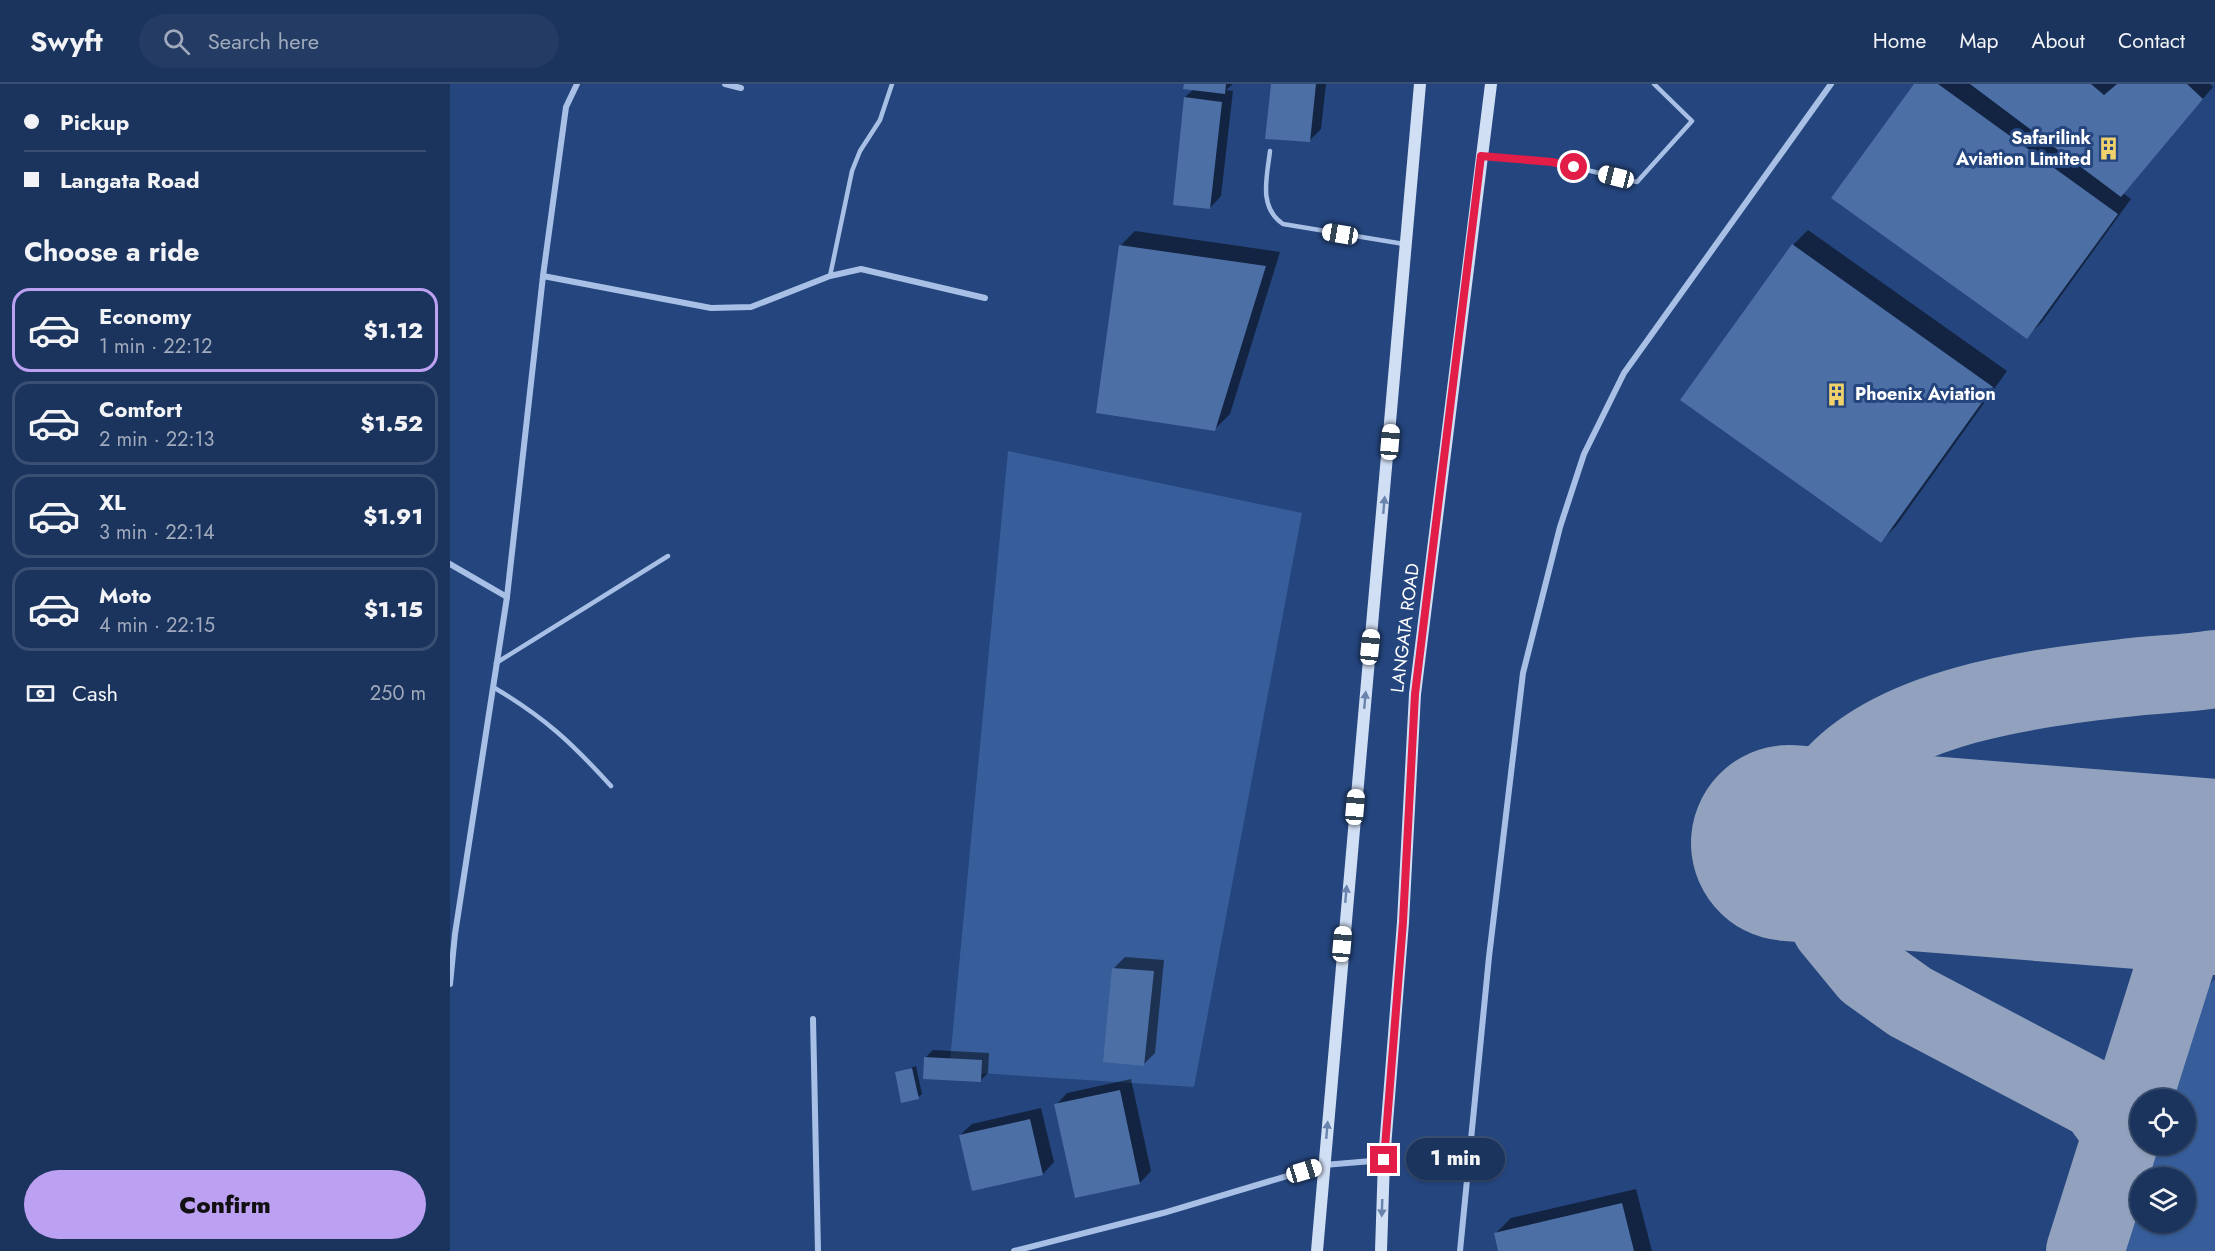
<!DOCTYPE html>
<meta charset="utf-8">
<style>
:root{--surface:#1b345e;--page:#243c64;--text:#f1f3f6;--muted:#a0aabc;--line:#394f73;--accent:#bca0f2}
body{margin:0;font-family:Jost,sans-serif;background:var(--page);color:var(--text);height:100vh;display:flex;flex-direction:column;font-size:22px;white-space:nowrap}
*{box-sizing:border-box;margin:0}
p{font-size:20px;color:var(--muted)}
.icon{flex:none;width:33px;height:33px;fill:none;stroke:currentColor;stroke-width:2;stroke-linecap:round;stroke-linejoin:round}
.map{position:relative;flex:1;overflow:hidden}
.drawer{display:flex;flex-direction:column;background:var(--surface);width:450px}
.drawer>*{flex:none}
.top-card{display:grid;align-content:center;height:132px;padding:0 24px;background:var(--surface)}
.buttons{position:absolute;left:1680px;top:1005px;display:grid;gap:12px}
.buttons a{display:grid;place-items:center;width:66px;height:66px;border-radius:50%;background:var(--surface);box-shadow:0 2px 4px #0004,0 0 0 2px var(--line);font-size:30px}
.end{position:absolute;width:27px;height:27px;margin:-14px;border:8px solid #e11d48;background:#fff;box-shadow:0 0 0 3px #fff}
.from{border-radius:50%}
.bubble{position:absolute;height:42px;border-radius:21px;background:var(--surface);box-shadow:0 2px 4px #0004,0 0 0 2px var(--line);font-size:20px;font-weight:800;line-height:42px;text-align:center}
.car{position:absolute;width:18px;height:36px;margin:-18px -9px;border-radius:8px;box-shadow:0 0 4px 2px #0007;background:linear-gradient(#fff 24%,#345 0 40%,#fff 0 76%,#345 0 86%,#fff 0)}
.top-card b{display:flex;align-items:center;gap:21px;height:57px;font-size:22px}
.top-card b+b{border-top:2px solid var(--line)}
.top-card i{width:15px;height:15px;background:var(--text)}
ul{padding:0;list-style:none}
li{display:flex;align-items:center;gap:18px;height:84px;margin:0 12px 9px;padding:0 12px;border:3px solid var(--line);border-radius:18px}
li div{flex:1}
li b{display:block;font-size:22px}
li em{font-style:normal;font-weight:800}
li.on{border-color:var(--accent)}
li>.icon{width:54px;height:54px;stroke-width:1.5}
h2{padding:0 24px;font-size:27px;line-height:72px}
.pay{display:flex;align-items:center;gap:15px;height:66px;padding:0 24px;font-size:22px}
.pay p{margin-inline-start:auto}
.cta{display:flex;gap:12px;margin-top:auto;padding:12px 24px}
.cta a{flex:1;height:69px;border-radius:36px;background:var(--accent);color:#111;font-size:24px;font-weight:800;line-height:69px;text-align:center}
header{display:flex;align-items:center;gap:36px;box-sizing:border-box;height:84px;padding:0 30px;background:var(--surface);border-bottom:2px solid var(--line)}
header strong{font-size:28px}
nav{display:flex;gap:33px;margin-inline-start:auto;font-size:21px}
.search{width:420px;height:54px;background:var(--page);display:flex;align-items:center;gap:15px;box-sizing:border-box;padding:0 21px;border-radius:33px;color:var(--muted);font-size:22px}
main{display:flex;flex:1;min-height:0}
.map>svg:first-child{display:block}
</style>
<header>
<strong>Swyft</strong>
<div class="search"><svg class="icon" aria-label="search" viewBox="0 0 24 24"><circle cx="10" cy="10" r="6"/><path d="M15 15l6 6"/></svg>Search here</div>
<nav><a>Home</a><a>Map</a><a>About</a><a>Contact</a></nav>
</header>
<main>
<section class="drawer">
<div class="top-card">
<b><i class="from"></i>Pickup</b>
<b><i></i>Langata Road</b>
</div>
<h2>Choose a ride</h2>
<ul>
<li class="on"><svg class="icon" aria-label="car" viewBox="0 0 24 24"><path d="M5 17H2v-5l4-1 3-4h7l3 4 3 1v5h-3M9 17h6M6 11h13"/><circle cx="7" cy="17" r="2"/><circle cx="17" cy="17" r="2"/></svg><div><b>Economy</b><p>1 min · 22:12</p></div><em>$1.12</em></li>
<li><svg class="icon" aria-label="car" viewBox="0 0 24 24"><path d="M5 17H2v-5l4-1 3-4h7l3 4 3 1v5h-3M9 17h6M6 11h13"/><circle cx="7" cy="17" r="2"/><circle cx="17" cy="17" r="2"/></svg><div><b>Comfort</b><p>2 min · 22:13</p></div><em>$1.52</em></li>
<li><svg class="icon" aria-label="car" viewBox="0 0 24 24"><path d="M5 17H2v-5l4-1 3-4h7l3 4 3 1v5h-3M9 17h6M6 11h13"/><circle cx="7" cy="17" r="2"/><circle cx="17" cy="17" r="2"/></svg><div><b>XL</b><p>3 min · 22:14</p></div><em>$1.91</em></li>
<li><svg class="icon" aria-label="car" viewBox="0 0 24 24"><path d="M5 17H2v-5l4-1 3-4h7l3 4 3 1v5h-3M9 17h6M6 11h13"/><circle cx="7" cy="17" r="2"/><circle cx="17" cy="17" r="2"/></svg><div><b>Moto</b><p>4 min · 22:15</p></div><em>$1.15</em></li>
</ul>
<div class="pay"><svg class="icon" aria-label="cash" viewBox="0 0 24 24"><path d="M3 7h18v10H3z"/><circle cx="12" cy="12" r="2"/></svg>Cash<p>250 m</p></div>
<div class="cta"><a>Confirm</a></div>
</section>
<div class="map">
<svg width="1765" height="1167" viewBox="0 0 1765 1167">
<rect width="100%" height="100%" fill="#24457d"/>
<g fill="#375e9a" fill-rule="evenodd">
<path d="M558,367L852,429L744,1003L499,987Z"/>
<path d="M1765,895V1167H1669L1699,1061L1736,1060V1016L1712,1015C1722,982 1741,918 1765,895ZM1690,1094H1736V1138H1690Z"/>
</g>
<g fill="#0007">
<path d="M735,0H783L776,6L783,7L771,112L760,124L735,13L744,5Z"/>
<path d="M823,0H876L871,45L859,57Z"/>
<path d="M1466,0H1760L1763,3L1673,109L1681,115L1592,238L1577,253Z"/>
<path d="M1358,146L1557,287L1446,442L1431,457L1343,161Z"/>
<path d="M685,147L830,168L780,330L765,345L670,162Z"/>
<path d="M675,873L714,876L705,969L694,980L664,884Z"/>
<path d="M483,966L539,969L538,989L530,997L476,973Z"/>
<path d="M466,982L472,1010L468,1013L447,989Z"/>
<path d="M681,995L701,1087L690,1099L606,1021L617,1009Z"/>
<path d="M591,1024L604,1078L593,1090L510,1051L522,1040Z"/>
<path d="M1186,1105L1202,1167H1049L1046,1149L1061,1134Z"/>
</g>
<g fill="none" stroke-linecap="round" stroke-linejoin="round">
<g stroke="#92a2be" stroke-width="78">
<path d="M1380,696C1443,622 1582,604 1674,594C1704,590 1735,590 1765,585"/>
<path d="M1362,809L1381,843L1418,888L1460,918L1648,1017L1673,1051"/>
<path d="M1635,1167L1735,850L1749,838L1765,831"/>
</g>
<path stroke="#92a2be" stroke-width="196" d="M1339,759L1765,793"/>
</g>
<g fill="#4c6fa5">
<path d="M734,0H776L775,10L733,5Z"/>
<path d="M821,0H866L860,58L815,55Z"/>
<path d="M1464,0H1488L1668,130L1577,255L1381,114Z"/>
<path d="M1520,0H1641L1654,11L1667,0H1737L1753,15L1671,113Z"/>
<path d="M734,13L772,18L760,125L723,121Z"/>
<path d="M1342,160L1543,303L1431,459L1230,316Z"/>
<path d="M669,161L816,182L765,347L646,329Z"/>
<path d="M662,884L704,887L694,982L653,978Z"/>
<path d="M474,973L532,976L531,998L473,995Z"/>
<path d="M462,984L469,1015L451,1019L445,988Z"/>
<path d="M670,1006L690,1100L625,1114L604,1020Z"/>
<path d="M580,1035L593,1091L522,1107L509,1051Z"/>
<path d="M1172,1119L1184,1167H1048L1044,1149Z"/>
</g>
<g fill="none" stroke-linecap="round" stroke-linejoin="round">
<g stroke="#a8c0e5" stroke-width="4.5">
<path d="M820,67C817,93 808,123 833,140L954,160"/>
<path d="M1034,72L1103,78L1187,98L1242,37L1204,0"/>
<path d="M380,192L402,87L410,67L430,36L442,0"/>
<path d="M46,579L218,472"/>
<path d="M43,603C94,633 121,658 161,702"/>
</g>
<g stroke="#a8c0e5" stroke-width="6">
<path d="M275,0L291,4"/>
<path d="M93,192L261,224L301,223L380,192L411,185L535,214"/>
<path d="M0,480L57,513"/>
<path d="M0,900L5,850L57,513L93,192L116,23L127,0"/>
<path d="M363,935L368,1167"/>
<path d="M564,1167L713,1129L874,1081L934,1076"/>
<path d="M1010,1167L1039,873L1073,589L1110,443L1134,370L1174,289L1381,0"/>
</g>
<g stroke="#d1dff5" stroke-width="12">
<path d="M867,1167C899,778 937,389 970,0"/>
<path d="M931,1167L934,1076L953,838L965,610L1041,0"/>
</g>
</g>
<defs><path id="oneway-solid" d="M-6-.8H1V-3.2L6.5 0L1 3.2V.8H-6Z" transform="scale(1.5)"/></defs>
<g fill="#6983ad">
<use href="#oneway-solid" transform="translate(934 421) rotate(-85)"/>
<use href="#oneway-solid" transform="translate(915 616) rotate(-85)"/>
<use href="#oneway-solid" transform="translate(896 810) rotate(-85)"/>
<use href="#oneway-solid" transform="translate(877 1046) rotate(-85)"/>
<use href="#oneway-solid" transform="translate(932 1124) rotate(92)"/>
</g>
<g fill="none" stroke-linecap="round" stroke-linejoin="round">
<path stroke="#e11d48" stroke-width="8" d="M934,1076L953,838L965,610L1031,72L1102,78L1124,83"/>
</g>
<defs>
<symbol id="building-bare" viewBox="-9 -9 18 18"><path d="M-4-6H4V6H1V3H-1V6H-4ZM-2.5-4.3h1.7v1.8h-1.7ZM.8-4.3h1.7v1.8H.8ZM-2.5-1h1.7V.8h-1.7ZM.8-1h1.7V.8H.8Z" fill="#f0d16c" stroke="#24457d" stroke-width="2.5" paint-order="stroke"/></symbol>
</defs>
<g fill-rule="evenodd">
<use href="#building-bare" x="1642" y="48" width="33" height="33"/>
<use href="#building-bare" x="1370" y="294" width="33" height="33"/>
</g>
<g text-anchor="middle" stroke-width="6" stroke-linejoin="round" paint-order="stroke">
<g font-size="18" font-weight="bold" fill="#fff" stroke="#24457d" text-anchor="end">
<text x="1641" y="60">Safarilink<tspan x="1641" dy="21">Aviation Limited</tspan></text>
<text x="1405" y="316" text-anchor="start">Phoenix Aviation</text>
</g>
<g font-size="18" fill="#fff" stroke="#24457d">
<text transform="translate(955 544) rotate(-83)" y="6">LANGATA ROAD</text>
</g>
</g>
</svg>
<div class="buttons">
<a><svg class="icon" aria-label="locate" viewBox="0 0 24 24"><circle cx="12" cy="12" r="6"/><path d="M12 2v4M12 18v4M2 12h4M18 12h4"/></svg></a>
<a><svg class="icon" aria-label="layers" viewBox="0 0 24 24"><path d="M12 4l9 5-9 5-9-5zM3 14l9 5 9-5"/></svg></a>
</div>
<i class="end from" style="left:1124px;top:83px"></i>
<i class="end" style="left:934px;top:1076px"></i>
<div class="bubble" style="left:956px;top:1054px;width:99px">1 min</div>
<i class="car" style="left:1166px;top:93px;rotate:284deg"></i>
<i class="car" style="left:890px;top:150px;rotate:279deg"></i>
<i class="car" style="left:940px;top:358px;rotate:5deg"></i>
<i class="car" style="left:920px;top:563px;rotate:6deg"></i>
<i class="car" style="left:905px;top:723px;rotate:5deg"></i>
<i class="car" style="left:892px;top:860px;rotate:5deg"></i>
<i class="car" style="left:854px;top:1087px;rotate:73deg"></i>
</div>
</main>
